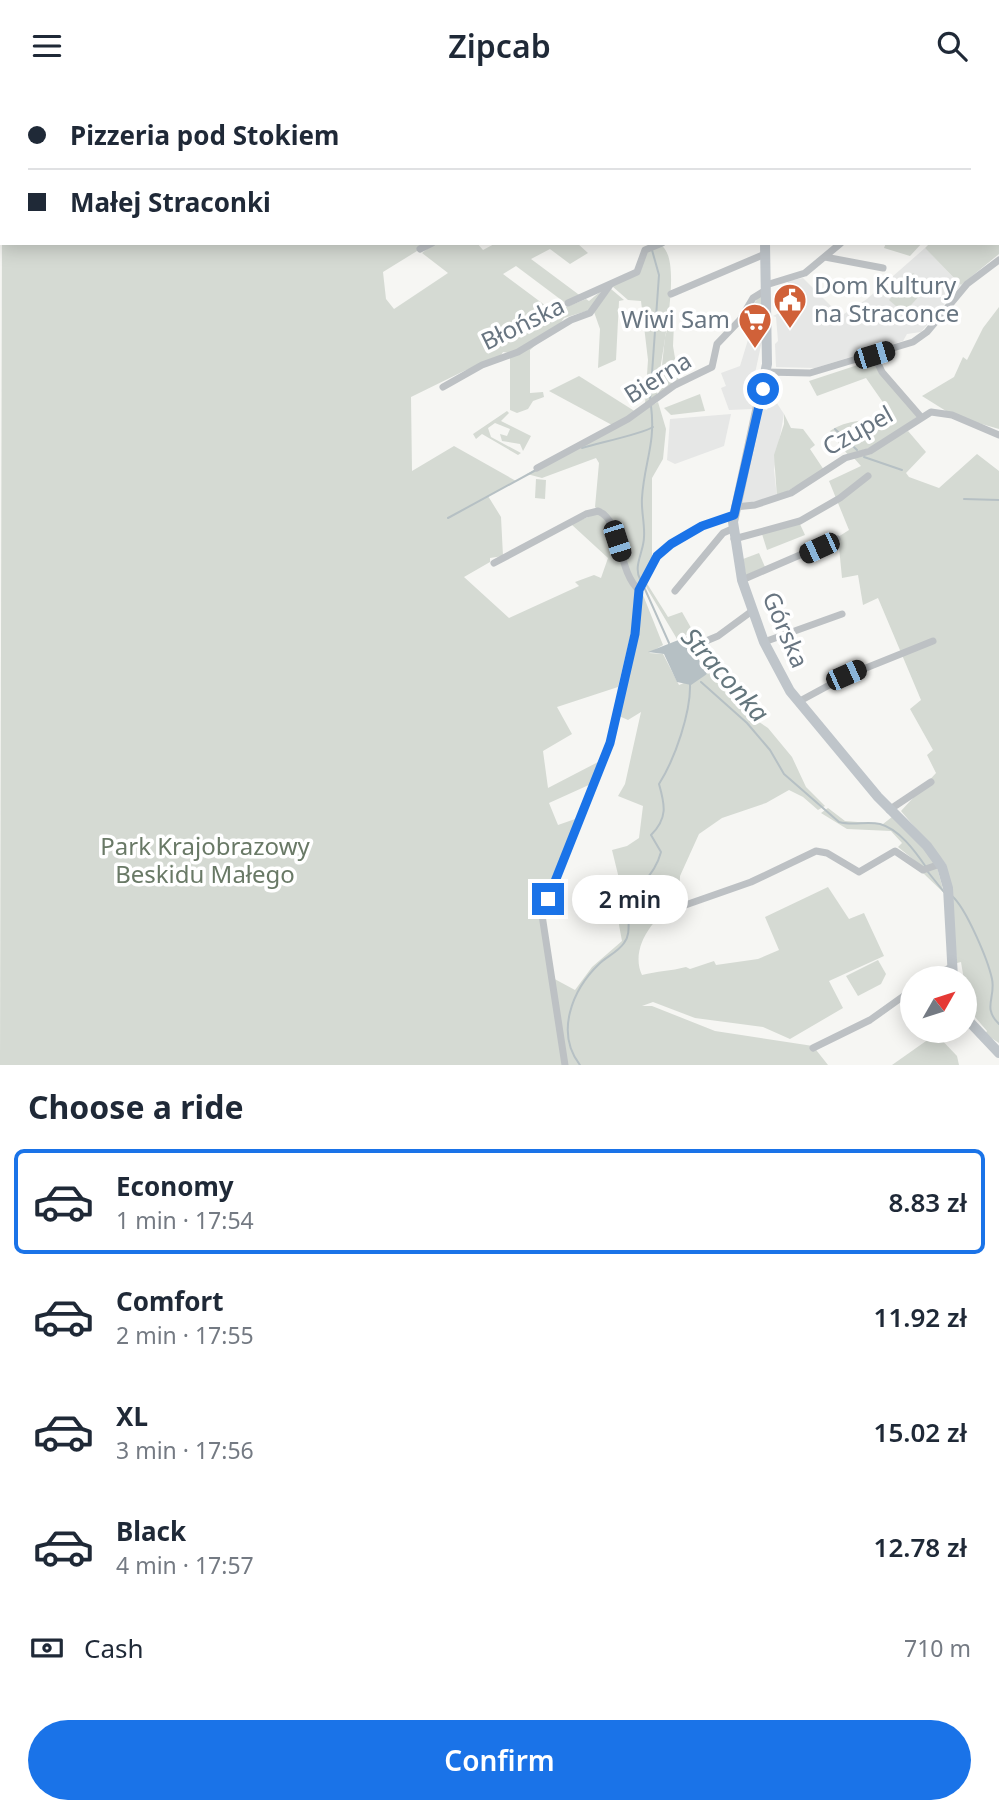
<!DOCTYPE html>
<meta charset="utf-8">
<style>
:root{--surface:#fff;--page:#f6f6f7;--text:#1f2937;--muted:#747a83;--line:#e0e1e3;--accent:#1a73e8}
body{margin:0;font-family:"Noto Sans",sans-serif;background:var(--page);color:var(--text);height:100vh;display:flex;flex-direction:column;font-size:26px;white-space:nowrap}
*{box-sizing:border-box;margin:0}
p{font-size:23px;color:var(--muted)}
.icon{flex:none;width:38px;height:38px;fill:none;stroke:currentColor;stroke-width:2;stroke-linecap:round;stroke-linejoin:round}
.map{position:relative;height:974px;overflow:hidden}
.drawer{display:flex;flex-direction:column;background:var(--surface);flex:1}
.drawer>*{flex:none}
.top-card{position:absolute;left:0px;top:0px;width:999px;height:154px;box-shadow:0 4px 18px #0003;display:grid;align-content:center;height:154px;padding:0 28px;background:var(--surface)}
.needle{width:46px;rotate:51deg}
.controls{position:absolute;left:900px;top:875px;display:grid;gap:14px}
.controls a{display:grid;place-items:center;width:77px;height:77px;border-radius:50%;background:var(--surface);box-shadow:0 4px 18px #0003;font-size:35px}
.end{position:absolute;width:32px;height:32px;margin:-16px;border:9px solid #1a73e8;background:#fff;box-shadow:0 0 0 4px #fff}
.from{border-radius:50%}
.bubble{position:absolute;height:49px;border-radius:24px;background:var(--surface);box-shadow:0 4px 18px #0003;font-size:23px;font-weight:600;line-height:49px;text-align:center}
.car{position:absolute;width:21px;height:42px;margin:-21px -10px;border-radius:9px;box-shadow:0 0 5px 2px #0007;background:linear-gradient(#222 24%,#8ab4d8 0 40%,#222 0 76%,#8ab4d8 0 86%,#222 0)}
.top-card b{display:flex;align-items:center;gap:24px;height:66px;font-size:26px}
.top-card b+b{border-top:2px solid var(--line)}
.top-card i{width:18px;height:18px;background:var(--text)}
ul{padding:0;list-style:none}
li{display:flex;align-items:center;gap:21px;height:105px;margin:0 14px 10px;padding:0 14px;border:4px solid transparent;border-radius:10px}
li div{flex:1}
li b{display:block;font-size:26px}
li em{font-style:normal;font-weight:600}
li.on{border-color:var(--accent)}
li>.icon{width:63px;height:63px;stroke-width:1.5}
h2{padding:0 28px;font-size:32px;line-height:84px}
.pay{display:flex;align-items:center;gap:18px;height:77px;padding:0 28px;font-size:26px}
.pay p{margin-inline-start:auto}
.action{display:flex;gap:14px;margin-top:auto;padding:14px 28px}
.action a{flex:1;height:80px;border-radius:42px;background:var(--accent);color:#fff;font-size:28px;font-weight:600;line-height:80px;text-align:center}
header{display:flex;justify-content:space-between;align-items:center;height:91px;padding:0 28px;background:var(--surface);font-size:32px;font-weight:600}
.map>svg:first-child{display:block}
</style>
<header><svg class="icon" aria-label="menu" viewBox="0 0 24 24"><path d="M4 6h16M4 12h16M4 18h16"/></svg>Zipcab<svg class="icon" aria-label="search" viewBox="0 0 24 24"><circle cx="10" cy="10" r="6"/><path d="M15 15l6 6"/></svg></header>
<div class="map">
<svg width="999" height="974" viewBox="0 0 999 974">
<rect width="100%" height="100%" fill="#f6f6f3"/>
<g fill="#e6e7e6">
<path d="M925,157L961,194L921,241L907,243L903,250L815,277L776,276L775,253L778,250L776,226L773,225L797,213L787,190L803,187L841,225L867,208Z"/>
<path d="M751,239L756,245H763L754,287L760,289L753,318L729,319L721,297L726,295L721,282L740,275Z"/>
<path d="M771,303L784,323L774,379L777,406L745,414L741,410L747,386L763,318L767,319Z"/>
<path d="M731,323L724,355L675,373L667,369L670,328Z"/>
</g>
<g fill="#d5dad3">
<path d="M0,0L83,2H2L0,131Z"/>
<path d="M134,0H446L448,2H134Z"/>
<path d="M999,86V163L961,194L925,157L930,152H998Z"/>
<path d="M2,132V152H430L383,181L386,208L394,218L448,182L422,162L435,152H477L483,159L496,152H577L588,162L570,173L550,158L531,168L582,206L564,211L516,175L503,183L554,221L586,208L589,210L601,200L593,218L564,227L560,233L511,262L503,261L500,266L464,280L411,306L412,380L454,355L516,390L488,405L501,426L503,465L490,467V471L464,486L509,527L579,495L575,491L594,484L601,487L608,467L571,433L598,422L606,427L635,500L634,529L618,596L557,616L572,643L543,660L548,697L600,670L606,657L591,693L549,712L558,734L578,727L542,815L549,885L575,899L592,876L622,850L619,834L623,804L612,759L627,755L639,747L643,715L618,705L625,693L641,621L628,629L619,625L641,499L663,554L649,562L663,563L679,594L707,583L705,580L733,590L750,625L768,637L792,666L806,696L825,715L818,719L803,706L789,699L766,712L722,727L699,743L680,785L679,814C655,822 629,857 642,884C657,880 671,880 686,876L690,878L714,870L716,874L758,868L779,859L765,826L828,796L849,828L864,822L884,865L829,890L843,917L790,948L763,936L695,927L653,911L642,915H652L715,940L813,955L828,974H0Z"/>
<path d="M886,152H922L910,165L884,157Z"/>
<path d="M662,155C685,173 657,277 657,307L645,313L648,269L641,210L628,209L612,195L637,182L647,161Z"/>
<path d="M913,182L928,195L904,222L889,209Z"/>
<path d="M611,198L624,209L619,210L616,269L598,277L600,238L594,221Z"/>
<path d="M761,203L763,245H756L743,227Z"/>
<path d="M999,216V338L954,325L922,305L954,286L963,266L967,269L983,237Z"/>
<path d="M674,233L673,255L679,291L659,303L665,246L667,239Z"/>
<path d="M539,251L530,259V302L543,301L544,306L533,310L528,318L517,322L510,319V267Z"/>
<path d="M873,269L917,326L875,355L848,364L830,340C846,328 871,331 889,320L866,287L817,305L809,290Z"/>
<path d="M579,285L636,321L612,334L549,300Z"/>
<path d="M700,303L705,320L671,324L664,317Z"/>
<path d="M658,311L666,338L663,368L652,387V467L638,493L632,489L613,432L595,416L599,372L596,367L542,387L527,383Z"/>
<path d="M507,320L509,322L501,330L531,345L523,360L520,353L502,350L500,343L507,345L510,338L495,332L488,337L491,346L521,362L518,364L482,343L476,348L473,343Z"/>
<path d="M784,323L791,337L803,338L815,354L810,358L824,379L777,406L774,364L784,333Z"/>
<path d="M908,340L926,361L906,382L909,386L939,397L977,363L999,380V952L985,943L987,940L969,919L961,871L957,872L946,773L901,720L936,682L927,664L933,659L910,618L921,609L878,507L863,514L858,484L842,487L838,446L849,439L829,390L861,375L853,366Z"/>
<path d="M536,388L546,389L545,408L535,407Z"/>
<path d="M799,431L805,444L767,459L762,443Z"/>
<path d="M759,462L765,476L746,484L743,468Z"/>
<path d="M646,491L668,526L682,521L698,549L689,553L686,546L689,543L677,548L645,494Z"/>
<path d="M828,717L845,730L883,733L892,726L920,753L935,772L924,777L898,756L902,752L891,740L847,738L821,722Z"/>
<path d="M937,776L944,802L923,782Z"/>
<path d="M878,869L886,883L881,893L858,905L846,885Z"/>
<path d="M936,943L957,965L959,974H892Z"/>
</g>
<path fill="#b6c0c4" d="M686,546L707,583L691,594L677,591L664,563L648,561Z"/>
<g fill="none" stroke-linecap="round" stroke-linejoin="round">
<g stroke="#b6c0c4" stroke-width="2">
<path d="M665,2V0"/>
<path d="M650,310L659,184L652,159"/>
<path d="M835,338L857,359"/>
<path d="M582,357C598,352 642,343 653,336"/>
<path d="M864,366L902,379"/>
<path d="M964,408L999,409"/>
<path d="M448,427L536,379"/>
<path d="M640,488C633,475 644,460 644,446C645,433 641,420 642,407C644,372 656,353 651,315"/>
<path d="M644,496L669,552"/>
<path d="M701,591L747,632L770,659L784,683L839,731C853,735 866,730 880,733C899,738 915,760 926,776"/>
<path d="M928,781L944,801"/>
<path d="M952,805C966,817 988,869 992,888C996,906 982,917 999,933"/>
<path d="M580,974C555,942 572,899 599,873C606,866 618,861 624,852C633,841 625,824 631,811C640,791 655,784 661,761L651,744C668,727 665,714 659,693C675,668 691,621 690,593"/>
</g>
<g stroke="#bdc1c4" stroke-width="7">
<path d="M85,0V2"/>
<path d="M682,2L683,0"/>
<path d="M895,2L896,0"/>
<path d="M978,2L980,0"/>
<path d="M0,133L2,131"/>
<path d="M420,158L432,152"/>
<path d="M825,166L883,177"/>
<path d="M766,194L805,182L841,152"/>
<path d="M671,203L765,163"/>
<path d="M568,212L637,181L645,159L662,152"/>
<path d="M874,264L882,281L921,326"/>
<path d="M766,281L810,282L913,251L927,241L967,193L999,169"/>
<path d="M443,296L482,274L518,261L571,229L590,222L610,194"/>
<path d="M537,377L628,328L675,294L712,276L717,253L740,229L753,207L766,199"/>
<path d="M735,416L755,414L791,402L845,367L870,360L931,321L952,324L999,344"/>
<path d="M734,448L800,430L840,407L868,385"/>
<path d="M494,472L586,423L598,420C623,430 617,480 639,499"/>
<path d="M742,489L837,448"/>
<path d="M675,500L723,442L732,438"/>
<path d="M764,551L842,523"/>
<path d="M694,555L718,545L752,520"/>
<path d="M798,611L846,585L933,550"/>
<path d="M889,719L931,691"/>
<path d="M674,818L751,791L816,760L827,762L859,781L895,760L923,779L940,773"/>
<path d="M929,887L952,876"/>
<path d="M813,957L870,929L912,899"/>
<path d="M565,974L542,824L610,652L635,543L639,499L657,465L671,453L702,435L734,424"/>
</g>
<g stroke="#bfc5ca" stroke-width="10">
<path d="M770,2V0"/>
<path d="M765,152L767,273L733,431L742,489L764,551L790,600L878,706L927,755L942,776L948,797L953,887"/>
<path d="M964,925L999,962"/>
</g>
</g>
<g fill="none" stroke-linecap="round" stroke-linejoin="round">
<path stroke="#1a73e8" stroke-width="9" d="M548,808L610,652L635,543L639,499L657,465L671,453L702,435L734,424L763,298"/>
</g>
<defs>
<symbol id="civic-pin" viewBox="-11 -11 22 30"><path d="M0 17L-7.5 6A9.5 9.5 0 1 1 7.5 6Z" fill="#d06139" stroke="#fff"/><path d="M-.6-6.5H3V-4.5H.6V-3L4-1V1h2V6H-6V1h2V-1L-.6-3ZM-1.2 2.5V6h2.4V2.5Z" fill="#fff"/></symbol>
<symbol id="supermarket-pin" viewBox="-11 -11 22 30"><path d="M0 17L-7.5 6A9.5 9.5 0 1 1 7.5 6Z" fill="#d06139" stroke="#fff"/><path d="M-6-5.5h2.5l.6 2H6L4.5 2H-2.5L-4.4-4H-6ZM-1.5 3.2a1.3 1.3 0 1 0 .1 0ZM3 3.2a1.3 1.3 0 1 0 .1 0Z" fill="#fff"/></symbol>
</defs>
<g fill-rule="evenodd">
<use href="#civic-pin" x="771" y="190" width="38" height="52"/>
<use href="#supermarket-pin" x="736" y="210" width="38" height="52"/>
</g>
<g text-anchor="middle" stroke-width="7" stroke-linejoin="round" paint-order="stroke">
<g font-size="24" fill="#687581" stroke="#fff" text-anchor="start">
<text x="814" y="203">Dom Kultury<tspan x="814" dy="28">na Straconce</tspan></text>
<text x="730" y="237" text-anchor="end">Wiwi Sam</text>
</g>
<g font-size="24" fill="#687581" stroke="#fff">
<text transform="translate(523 233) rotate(-26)" y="8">Błońska</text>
<text transform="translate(658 287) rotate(-32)" y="8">Bierna</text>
<text transform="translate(858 340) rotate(-29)" y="8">Czupel</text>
<text transform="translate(785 539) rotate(67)" y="8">Górska</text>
</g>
<g font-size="24" fill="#697966" stroke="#fff">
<text x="205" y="764">Park Krajobrazowy<tspan x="205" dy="28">Beskidu Małego</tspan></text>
</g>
<g font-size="26" font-style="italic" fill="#64767d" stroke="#fff">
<text transform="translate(725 584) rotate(48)" y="9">Straconka</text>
</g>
</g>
</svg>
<div class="controls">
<a><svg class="needle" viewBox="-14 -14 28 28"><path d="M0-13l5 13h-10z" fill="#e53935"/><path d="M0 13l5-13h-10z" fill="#747a83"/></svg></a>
</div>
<i class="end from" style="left:763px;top:298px"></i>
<i class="end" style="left:548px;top:808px"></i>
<div class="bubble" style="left:572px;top:784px;width:116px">2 min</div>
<i class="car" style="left:874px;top:264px;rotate:73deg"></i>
<i class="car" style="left:617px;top:450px;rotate:162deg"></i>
<i class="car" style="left:819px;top:457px;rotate:245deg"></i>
<i class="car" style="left:846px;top:584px;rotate:66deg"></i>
<div class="top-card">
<b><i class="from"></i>Pizzeria pod Stokiem</b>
<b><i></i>Małej Straconki</b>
</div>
</div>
<section class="drawer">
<h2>Choose a ride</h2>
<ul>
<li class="on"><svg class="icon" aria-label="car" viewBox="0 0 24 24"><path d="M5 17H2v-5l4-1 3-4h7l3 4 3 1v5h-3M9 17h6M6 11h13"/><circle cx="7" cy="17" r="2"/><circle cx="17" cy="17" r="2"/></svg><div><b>Economy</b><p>1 min · 17:54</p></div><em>8.83 zł</em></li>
<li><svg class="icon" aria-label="car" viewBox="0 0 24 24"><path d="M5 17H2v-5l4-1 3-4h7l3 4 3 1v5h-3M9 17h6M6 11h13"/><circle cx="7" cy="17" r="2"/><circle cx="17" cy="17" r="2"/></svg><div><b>Comfort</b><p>2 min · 17:55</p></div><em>11.92 zł</em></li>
<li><svg class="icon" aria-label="car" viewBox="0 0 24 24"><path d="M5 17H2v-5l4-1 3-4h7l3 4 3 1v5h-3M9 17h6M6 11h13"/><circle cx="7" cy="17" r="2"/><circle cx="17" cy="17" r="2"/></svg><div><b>XL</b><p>3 min · 17:56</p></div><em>15.02 zł</em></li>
<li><svg class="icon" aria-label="car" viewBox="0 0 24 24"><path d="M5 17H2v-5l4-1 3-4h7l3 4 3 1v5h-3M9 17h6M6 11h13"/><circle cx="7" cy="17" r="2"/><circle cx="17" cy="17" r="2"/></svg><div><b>Black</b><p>4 min · 17:57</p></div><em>12.78 zł</em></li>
</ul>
<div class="pay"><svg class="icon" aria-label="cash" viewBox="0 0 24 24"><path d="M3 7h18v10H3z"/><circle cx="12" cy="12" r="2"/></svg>Cash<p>710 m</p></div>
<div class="action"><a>Confirm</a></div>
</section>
